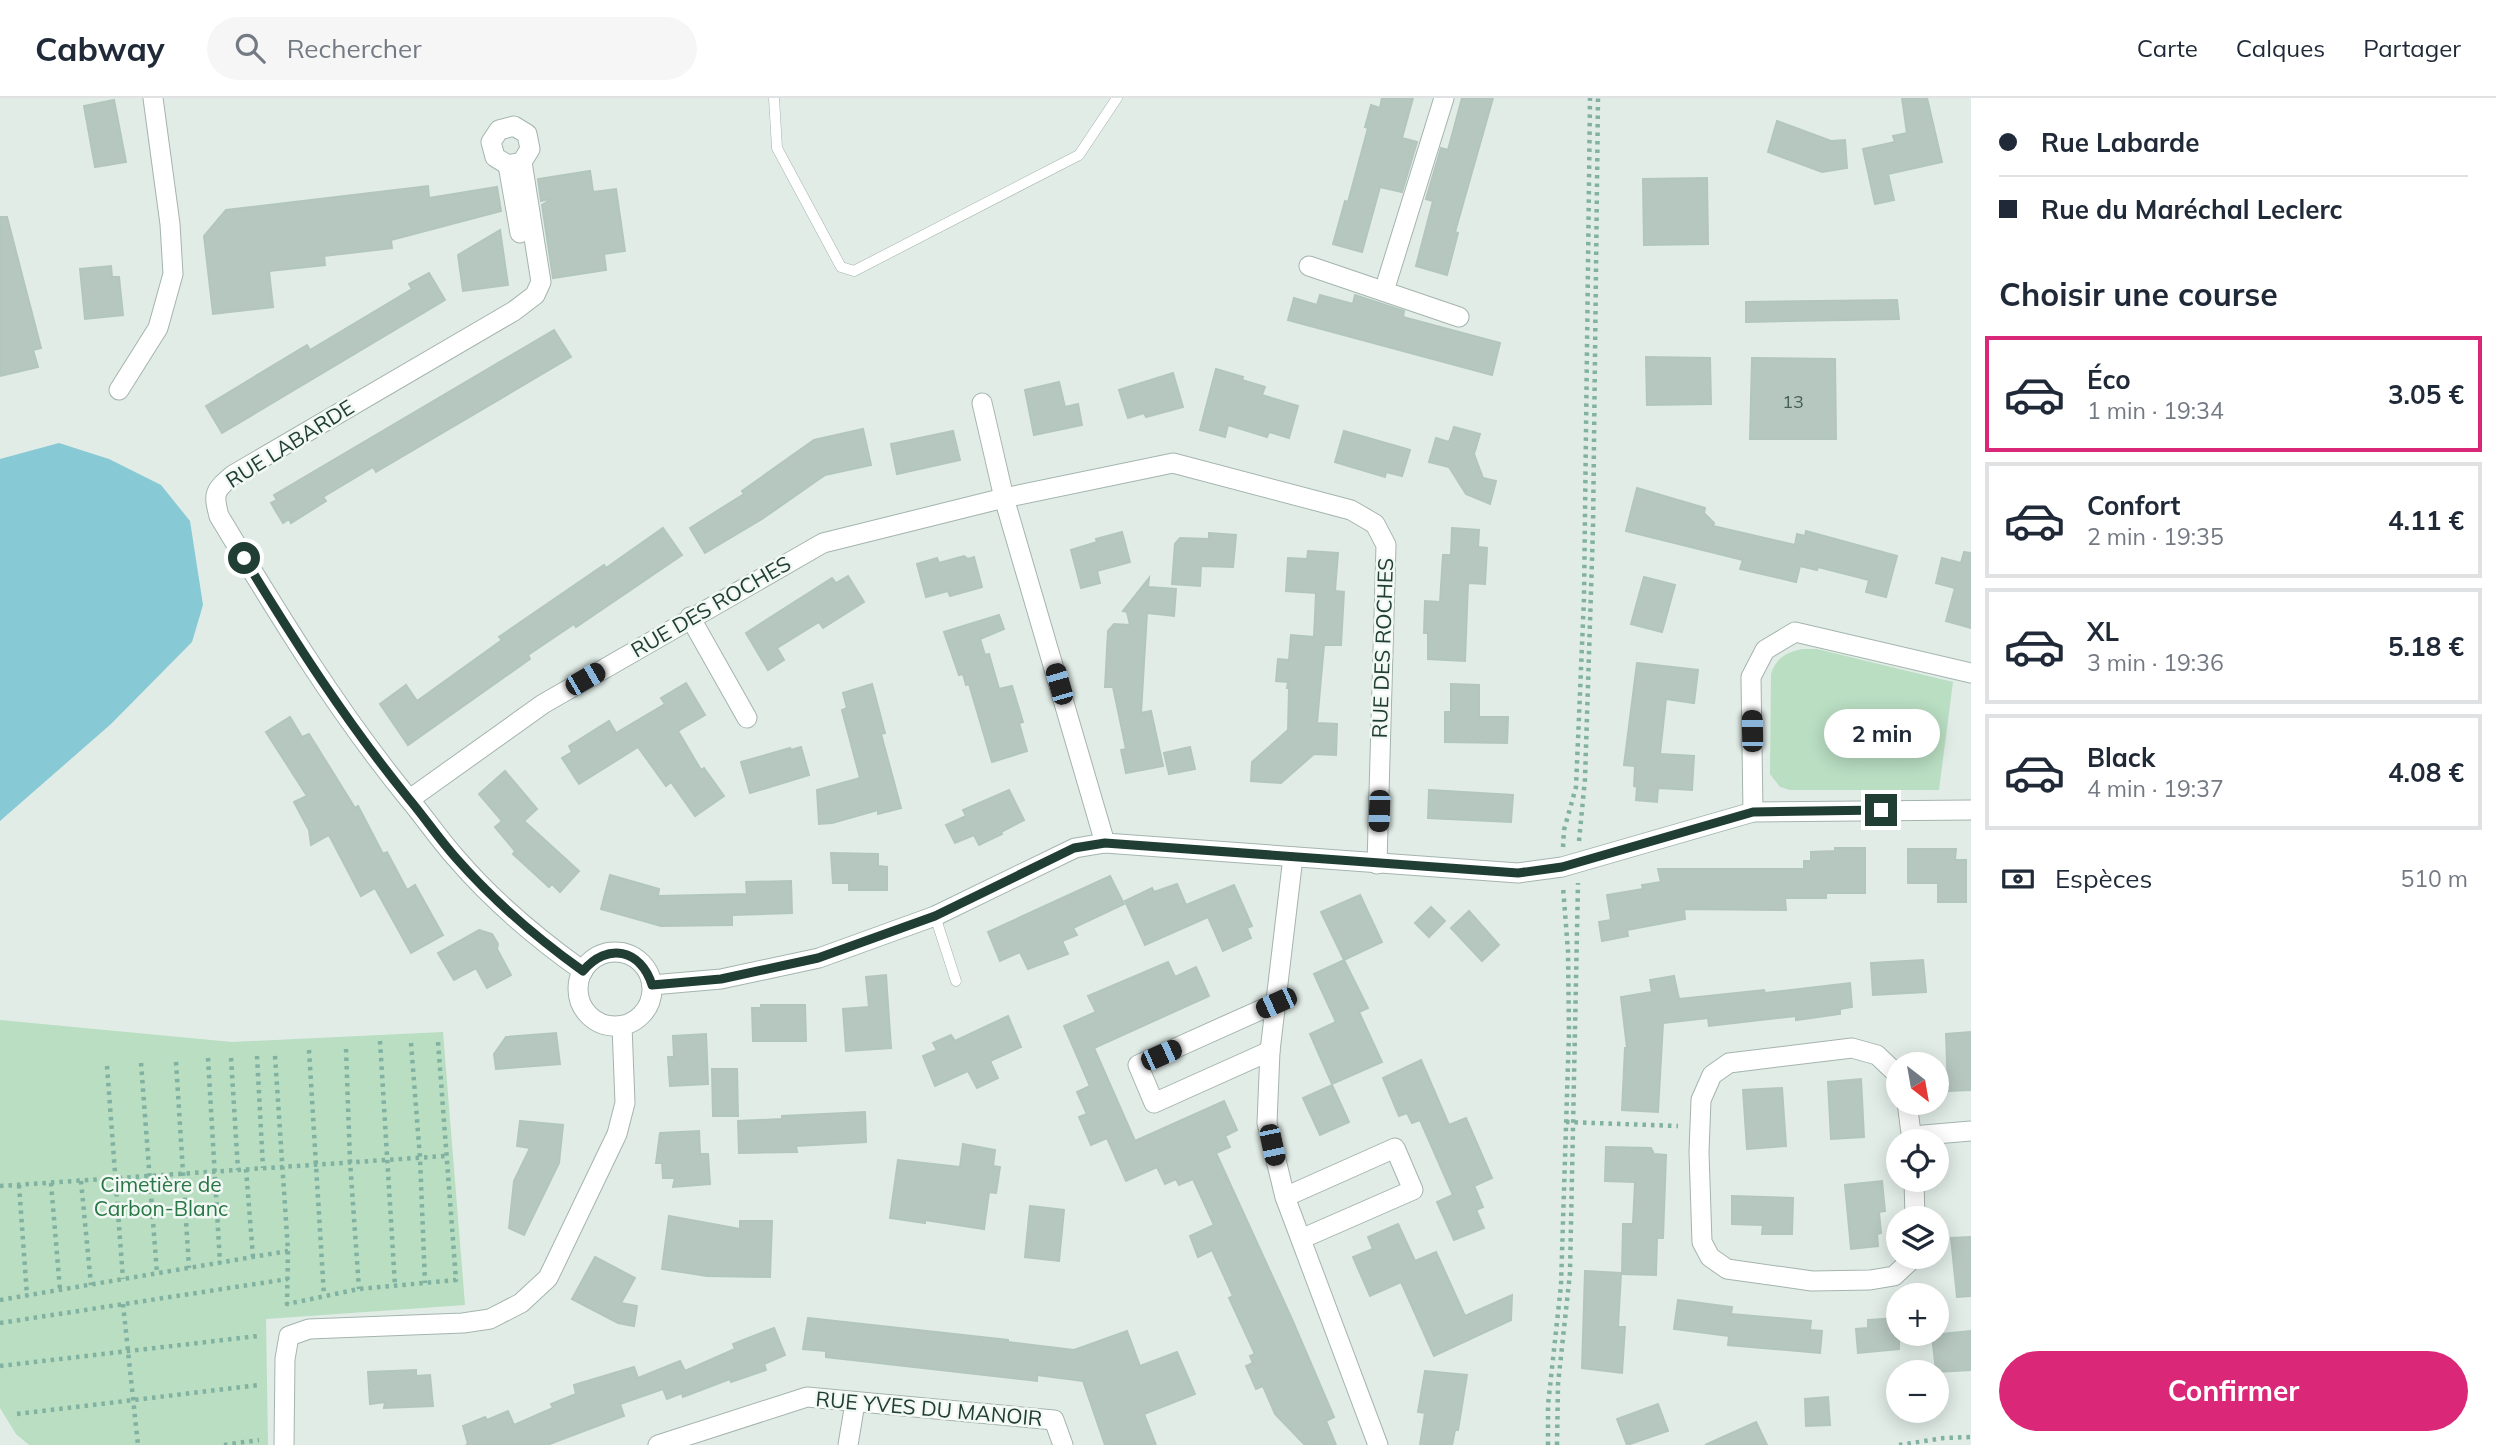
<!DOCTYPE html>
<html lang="fr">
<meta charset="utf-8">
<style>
:root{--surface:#fff;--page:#f6f6f7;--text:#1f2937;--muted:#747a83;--line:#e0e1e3;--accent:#db2777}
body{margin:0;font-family:Mulish,sans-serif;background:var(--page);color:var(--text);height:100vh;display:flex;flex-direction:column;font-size:26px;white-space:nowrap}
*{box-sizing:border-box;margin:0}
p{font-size:23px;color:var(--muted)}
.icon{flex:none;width:38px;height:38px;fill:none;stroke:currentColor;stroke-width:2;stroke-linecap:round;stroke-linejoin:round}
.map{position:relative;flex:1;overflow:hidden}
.details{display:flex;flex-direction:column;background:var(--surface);width:525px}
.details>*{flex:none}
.hud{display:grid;align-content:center;height:154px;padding:0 28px;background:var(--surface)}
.needle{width:46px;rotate:149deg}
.controls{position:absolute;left:1886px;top:954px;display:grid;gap:14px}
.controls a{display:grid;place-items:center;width:63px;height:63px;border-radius:50%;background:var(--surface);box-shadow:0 4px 18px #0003;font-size:35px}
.end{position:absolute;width:32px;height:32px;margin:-16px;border:9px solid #213e35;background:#fff;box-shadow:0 0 0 4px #fff}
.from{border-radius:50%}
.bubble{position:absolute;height:49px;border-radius:24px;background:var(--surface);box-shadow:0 4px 18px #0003;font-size:23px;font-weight:700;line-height:49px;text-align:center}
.car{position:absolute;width:21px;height:42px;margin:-21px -10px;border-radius:9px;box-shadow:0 0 5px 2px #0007;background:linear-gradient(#222 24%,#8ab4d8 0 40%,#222 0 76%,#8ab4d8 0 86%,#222 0)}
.hud b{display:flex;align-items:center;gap:24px;height:66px;font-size:26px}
.hud b+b{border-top:2px solid var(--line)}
.hud i{width:18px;height:18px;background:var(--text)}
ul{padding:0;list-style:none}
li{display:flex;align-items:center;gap:21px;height:116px;margin:0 14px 10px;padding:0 14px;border:4px solid var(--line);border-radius:0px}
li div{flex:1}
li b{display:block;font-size:26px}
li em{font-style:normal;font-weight:700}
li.active{border-color:var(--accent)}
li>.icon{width:63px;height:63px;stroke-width:1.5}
h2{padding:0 28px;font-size:32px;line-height:84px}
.pay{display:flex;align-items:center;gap:18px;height:77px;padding:0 28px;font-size:26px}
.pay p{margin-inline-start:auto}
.button{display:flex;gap:14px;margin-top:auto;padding:14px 28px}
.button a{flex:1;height:80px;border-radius:42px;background:var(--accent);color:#fff;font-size:28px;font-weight:700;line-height:80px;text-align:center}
header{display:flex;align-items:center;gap:42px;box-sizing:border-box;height:98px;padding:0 35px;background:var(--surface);border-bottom:2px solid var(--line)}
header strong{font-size:33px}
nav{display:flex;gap:38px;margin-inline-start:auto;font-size:24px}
.search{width:490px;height:63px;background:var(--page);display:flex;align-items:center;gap:18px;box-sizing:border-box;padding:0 24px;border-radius:38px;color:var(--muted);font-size:26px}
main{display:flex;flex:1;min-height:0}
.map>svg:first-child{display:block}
</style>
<header>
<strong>Cabway</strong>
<div class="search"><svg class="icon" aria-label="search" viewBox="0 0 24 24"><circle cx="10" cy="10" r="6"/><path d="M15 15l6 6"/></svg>Rechercher</div>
<nav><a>Carte</a><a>Calques</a><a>Partager</a></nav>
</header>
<main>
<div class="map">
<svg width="1971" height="1347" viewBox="0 0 1971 1347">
<rect width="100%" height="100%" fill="#e1ece7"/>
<g fill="#b9dec2">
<path d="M1802,551H1817L1953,584L1939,692H1790L1780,689L1770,676L1771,576C1776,560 1785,555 1802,551Z"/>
<path d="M0,922L232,944L443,934L465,1207L266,1221L268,1347H29L16,1336L0,1310Z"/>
</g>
<path fill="#87c9d4" d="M59,345L109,361L161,387L190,423L203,507L192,544L111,626L0,723V361Z"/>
<g fill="#b6c7c0" stroke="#b3c6be" stroke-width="2">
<path d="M1382,0H1413L1402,40L1417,44L1402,94L1380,89L1362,154L1333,146L1345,103L1348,104L1368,30L1365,29L1371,7L1380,10Z"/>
<path d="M1462,0H1493L1455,134L1458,135L1447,177L1416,168L1433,103L1426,101L1441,50L1448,52Z"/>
<path d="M1902,0H1927L1942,64L1888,76L1894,102L1875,106L1863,51L1895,44L1893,38L1907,35Z"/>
<path d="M114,2L126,64L95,69L84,8Z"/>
<path d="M1777,23L1831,43L1845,42L1847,70L1822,74L1768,54Z"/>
<path d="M590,73L593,94L616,91L625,153L604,156L606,172L553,180L542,107L553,100L541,103L538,81Z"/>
<path d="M1707,80L1708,146L1644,147L1643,81Z"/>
<path d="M428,88L429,100L497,89L501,113L391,142L392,150L324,158L325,167L269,173L273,209L213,216L204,138L226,112Z"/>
<path d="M0,119H7L41,250L33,252L38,269L0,278Z"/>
<path d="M500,132L508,187L463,193L458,157Z"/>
<path d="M111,168L112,179H119L123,217L85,221L80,171Z"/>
<path d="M429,175L445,202L222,335L206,308L307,247L310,252L412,191L409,186Z"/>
<path d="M1320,197L1353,206L1355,197L1404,213L1403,219L1500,245L1492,277L1288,222L1294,200L1317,207Z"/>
<path d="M1897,202L1899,221L1746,224V204Z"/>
<path d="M554,232L571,259L376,374L373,369L323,399L326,403L291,425L289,421L283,425L271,405L277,402L274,397Z"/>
<path d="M1646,259L1710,260L1711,306L1647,307Z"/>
<path d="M1752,260L1835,261L1836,341H1750Z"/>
<path d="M1216,271L1243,279L1242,282L1265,289L1262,297L1298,308L1289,340L1269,334L1267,339L1228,327L1225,339L1200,332Z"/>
<path d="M1173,275L1183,309L1146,319L1144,315L1128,320L1119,292Z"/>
<path d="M1059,284L1065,309L1078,306L1082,327L1034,337L1025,292Z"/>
<path d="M1454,329L1480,336L1474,356L1483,380L1496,383L1490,406L1466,396L1449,369L1429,364L1436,340L1449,344Z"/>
<path d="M863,331L871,367L825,377L762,421L705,455L690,430L744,396L742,393L814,342Z"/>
<path d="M953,333L960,362L897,376L891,346Z"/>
<path d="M1344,333L1410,352L1402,378L1386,374L1385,379L1335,364Z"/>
<path d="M1637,390L1705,410L1704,415L1714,425L1713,428L1795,447L1797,436L1805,438L1806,433L1897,458L1886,499L1866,494L1869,482L1818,469L1817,472L1800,468L1796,484L1740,471L1743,462L1626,433Z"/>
<path d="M663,430L682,457L576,529L574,526L528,557L530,561L408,647L380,606L406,587L417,603L502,542L499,539L604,467L606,470Z"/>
<path d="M1452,430L1479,432L1478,449L1487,450L1485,486L1468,485L1465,563L1428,561V535H1424L1425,503L1440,504L1443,457H1451Z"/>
<path d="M1122,434L1130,464L1097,473L1100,485L1081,490L1071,452L1097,444L1096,441Z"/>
<path d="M1209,435L1236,437L1233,469L1201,468L1200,488L1172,486L1175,446L1180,440L1209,441Z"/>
<path d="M1308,453L1338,455L1335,493L1344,494L1341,547H1324L1317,625L1337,626L1336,657L1314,656L1281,685L1251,683L1252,664L1288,632L1289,590H1287L1288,584L1276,583L1278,561L1289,562L1291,537L1314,539L1316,495L1286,493L1288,460L1307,461Z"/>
<path d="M1964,454L1971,455V530L1946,523L1955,490L1936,485L1942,460L1961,465Z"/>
<path d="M964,458L968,461L974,459L982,489L950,498L948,493L926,499L917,466L937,460L939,465Z"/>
<path d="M848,478L864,504L823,530L819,524L777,550L784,562L768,572L746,535L832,480L836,485Z"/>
<path d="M1644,479L1675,487L1662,534L1631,526Z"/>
<path d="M1149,480L1148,489L1176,491L1174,518L1147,515L1141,615L1151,613L1163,668L1126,675L1121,652L1126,651L1113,589H1105L1108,533L1114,526L1130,527L1127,514L1123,513Z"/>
<path d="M999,517L1004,531L980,541L985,557L989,556L999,591L1012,588L1023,624L1019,625L1027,653L992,664L969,586L966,587L963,576L959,577L944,534Z"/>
<path d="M1637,565L1698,572L1694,605L1666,601L1660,656L1694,658L1692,692L1658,690L1657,704L1636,702L1637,689L1634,688L1635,668L1624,667Z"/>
<path d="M686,585L705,617L678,633L701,672L704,670L724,698L695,718L671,684L666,688L638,649L579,686L562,660L572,654L569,648L609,623L616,635L665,606L661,600Z"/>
<path d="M872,586L885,635L881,636L901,710L878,716V712L832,725L819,726L817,692L860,680L842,612L847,610L843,595Z"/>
<path d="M1451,586L1479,587V619H1508L1507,645L1445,644V614H1451Z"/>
<path d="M290,619L302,639L309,636L355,710L358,708L383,756L387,754L407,792L415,787L443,837L411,855L375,790L361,798L329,737L311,747L309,732L294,704L307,698L266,634Z"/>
<path d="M801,649L809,677L750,695L741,664L790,650L791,652Z"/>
<path d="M1190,649L1195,671L1169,676L1164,655Z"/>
<path d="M505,673L537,711L524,723L579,773L560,794L552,786L549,789L513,756L515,753L495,729L502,723L479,696Z"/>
<path d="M1009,692L1024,722L1001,734L1002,736L979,747L974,737L955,745L946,727L966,718L963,712Z"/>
<path d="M1429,692L1513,697L1511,724L1428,720Z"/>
<path d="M1835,750H1865V795H1826V800H1785L1786,812L1684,811L1685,821L1627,832L1628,838L1602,843L1599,824L1611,822L1607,797L1643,791L1642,787L1661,784L1658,771H1804V763H1811V754L1835,753Z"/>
<path d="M1908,751H1956L1955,762H1966V804H1938V785H1908Z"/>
<path d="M831,755L878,756V768L887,769V792H849V785H833Z"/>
<path d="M610,777L659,791L658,798L747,796L746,784L791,783L792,815L732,817V827L661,828L601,811Z"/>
<path d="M1110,778L1124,806L1073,830L1077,837L1062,843L1068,856L1028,871L1020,854L1000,863L988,834Z"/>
<path d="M1177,786L1186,807L1234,787L1252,828L1247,830L1251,840L1223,853L1208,819L1145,847L1125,803L1152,790L1154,794Z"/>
<path d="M1360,797L1382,844L1344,862L1321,814Z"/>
<path d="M1431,809L1445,823L1429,839L1415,825Z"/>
<path d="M1469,813L1499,847L1482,863L1451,830Z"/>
<path d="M479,832L492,836L498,846L497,851L511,877L487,890L476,870L454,882L438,855Z"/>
<path d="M1344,862L1368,910L1359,914L1382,964L1332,986L1310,936L1336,924L1314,876Z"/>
<path d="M1923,862L1926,894L1873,897L1871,865Z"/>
<path d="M1168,864L1175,879L1196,869L1209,898L1094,950L1135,1043L1224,1003L1237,1032L1225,1038L1230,1049L1216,1055L1291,1219L1334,1319L1326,1323L1336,1347H1305L1275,1316L1263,1288L1256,1291L1246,1268L1253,1265L1250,1258L1255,1256L1229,1200L1233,1198L1212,1152L1198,1159L1190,1138L1214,1127L1193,1081L1179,1087L1176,1081L1165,1086L1157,1069L1126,1083L1107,1040L1091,1047L1079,1019L1087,1016L1077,994L1090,988L1064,928L1096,914L1088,898Z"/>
<path d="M886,877L891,950L846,953L843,911L869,909L866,879Z"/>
<path d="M1674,878L1679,901L1764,892L1765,895L1850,885L1852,909L1840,911V916L1796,922V918L1709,928L1708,920L1663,925L1658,1014L1622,1012L1625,950H1627L1621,899L1652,894L1650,882Z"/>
<path d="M761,907H805L806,943H753L752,910H761Z"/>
<path d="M1008,918L1021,949L990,963L998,980L977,990L968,973L935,988L923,958L937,952L933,945L951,937L955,943Z"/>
<path d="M1971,934V992L1948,993L1946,936Z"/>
<path d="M556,935L560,966L496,971L494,956L506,939Z"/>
<path d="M706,936L708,986L670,988L668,959H674L673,938Z"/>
<path d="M1421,962L1449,1027L1466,1020L1492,1080L1474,1088L1483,1109L1476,1112L1484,1130L1454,1142L1437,1104L1453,1097L1449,1088L1420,1022L1412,1025L1407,1015L1399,1018L1383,980Z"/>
<path d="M712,971H737L738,1018H713Z"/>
<path d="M1861,981L1864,1039L1831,1041L1828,984Z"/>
<path d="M1332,987L1349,1024L1320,1037L1303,1000Z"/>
<path d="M1782,990L1786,1048L1747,1051L1743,992Z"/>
<path d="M865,1014L866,1044L796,1048L797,1054L739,1055L738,1023L782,1021V1018Z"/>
<path d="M520,1023L563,1027L559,1065L524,1137L509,1130L514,1083L530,1050L517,1048Z"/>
<path d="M699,1033L700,1056H708L710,1086L673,1089L675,1080H663L662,1065H656L660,1035Z"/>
<path d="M963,1046L995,1052L993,1068L1000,1069L996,1095L989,1094L984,1131L925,1122V1125L890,1120L898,1062L960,1069Z"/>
<path d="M1606,1049L1651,1050L1654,1056L1666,1057L1663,1140H1657L1656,1177L1622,1176L1623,1126H1633L1635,1084L1605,1083Z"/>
<path d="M1882,1083L1885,1113L1879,1114L1881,1135L1877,1136L1878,1148L1851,1151L1845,1087Z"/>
<path d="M1732,1098L1793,1100L1792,1136H1762L1763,1127L1732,1126Z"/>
<path d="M1030,1108L1064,1112L1059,1163L1025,1159Z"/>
<path d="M669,1118L740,1131V1123H772L770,1179L707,1178L662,1171Z"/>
<path d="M1398,1126L1415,1163L1436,1154L1465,1218L1512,1197L1511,1222L1434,1258L1401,1184L1370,1198L1353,1159L1373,1151L1368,1139Z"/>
<path d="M1971,1139V1198L1957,1199L1951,1140Z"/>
<path d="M595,1159L635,1180L621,1205L637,1208L634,1228L618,1225L572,1201Z"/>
<path d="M1585,1173L1621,1175L1618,1229H1625L1622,1275L1582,1270Z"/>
<path d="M1678,1202L1732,1209L1731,1216L1811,1223L1810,1232L1822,1233L1820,1255L1728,1247L1729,1238L1674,1231Z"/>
<path d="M808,1220L1008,1242V1244L1074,1252L1127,1233L1140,1268L1177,1254L1195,1296L1144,1316L1156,1347H1105L1083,1283L1037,1277V1283L826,1259V1253L803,1251Z"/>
<path d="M1899,1220V1251L1858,1255L1856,1231L1868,1230V1222Z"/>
<path d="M774,1230L785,1257L764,1266L766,1272L731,1284L730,1281L683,1299L682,1295L667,1301L663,1291L620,1306L624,1318L547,1347H466L468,1346L463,1328L485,1319L487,1322L508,1313L514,1327L553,1310L551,1306L576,1296L574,1287L634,1269L638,1280L680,1263L685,1273L735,1251L733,1246Z"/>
<path d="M1971,1233V1272L1936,1274L1932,1237Z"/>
<path d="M416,1272V1278L430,1277L433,1308L384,1310L385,1304L370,1306L368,1274Z"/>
<path d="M1425,1273L1467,1277L1458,1332H1455L1452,1347H1420L1425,1315L1418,1314Z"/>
<path d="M1828,1299L1830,1327L1806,1328L1805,1301Z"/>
<path d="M1658,1306L1668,1333L1627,1347L1617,1321Z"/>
<path d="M1756,1324L1767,1347H1705Z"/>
</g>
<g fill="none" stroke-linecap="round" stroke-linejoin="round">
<defs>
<g id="lane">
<path d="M774,0L777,50L841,169L854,173L1079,57L1117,0"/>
<path d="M935,818L956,883"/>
</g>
<g id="street">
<path d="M522,64L508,67L495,59L491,44L499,32L514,28L527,36L530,51L522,64L541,184L535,197L514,213L233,377C214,393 213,395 219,418C278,516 337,613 409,701C425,720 439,741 456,760C492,802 538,841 583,873"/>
<path d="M508,67L520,135"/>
<path d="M1309,168L1459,219"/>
<path d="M1384,193L1444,0"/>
<path d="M119,292L158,230L173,176L170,126L153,0"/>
<path d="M982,305L1004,400L1105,745"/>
<path d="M690,519L747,620"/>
<path d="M410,701L543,606L823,445L1004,400L1173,365L1351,412L1375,426L1386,447L1377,766"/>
<path d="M1753,714L1751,579L1765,552L1795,534L1971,575"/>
<path d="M1293,759L1270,953L1267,1025L1285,1099L1378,1347"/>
<circle cx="615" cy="891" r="37"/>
<path d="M652,887L721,881L819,860L935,818L1075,750L1105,745L1518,775L1562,769L1753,714L1971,712"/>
<path d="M1270,953L1154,1005L1138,967L1276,905"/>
<path d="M1899,978L1877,957L1852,950L1729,965L1712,977L1701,1002L1699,1054L1702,1144L1710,1159L1727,1171L1812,1183L1870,1182L1894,1178L1909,1164L1911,1158"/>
<path d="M1907,1004L1912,1043"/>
<path d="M1912,1038L1971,1033"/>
<path d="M1914,1082L1915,1120"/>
<path d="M1285,1099L1395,1050L1413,1092L1301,1141"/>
<path d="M284,1347L285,1261L289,1238L309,1231L463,1225L490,1221L521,1205L548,1180L617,1036L625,1005L622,928"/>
<path d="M658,1347L807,1299L1054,1322L1063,1347"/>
<path d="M848,1347L855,1305"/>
</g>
</defs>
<use href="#lane" stroke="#a4b4ae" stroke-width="11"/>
<use href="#street" stroke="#a4b4ae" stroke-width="21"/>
<g stroke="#80b1a1" stroke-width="4.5" stroke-dasharray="3.5 5" stroke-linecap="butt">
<path d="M1579,743L1585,681L1593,430L1598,0"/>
<path d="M1563,749L1564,732L1576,689L1584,500L1590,0"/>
<path d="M380,943L395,1188"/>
<path d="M411,945L420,1060L425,1185"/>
<path d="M346,951L350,1063L359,1191"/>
<path d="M309,952L324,1198"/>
<path d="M257,958L263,1070"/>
<path d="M275,958L288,1153L287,1206L359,1191L456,1182L438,944"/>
<path d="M208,960L220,1165"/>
<path d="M231,960L238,1072"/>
<path d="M176,964L189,1170"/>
<path d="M141,965L157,1176"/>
<path d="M107,968L123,1181"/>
<path d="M1566,1024L1678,1028"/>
<path d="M246,1071L253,1159"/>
<path d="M81,1083L91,1187"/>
<path d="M51,1085L60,1192"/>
<path d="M19,1087L27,1198"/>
<path d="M0,1088L445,1058"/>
<path d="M0,1202L288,1153"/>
<path d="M123,1206L138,1347"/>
<path d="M0,1225L288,1181"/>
<path d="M0,1268L258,1238"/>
<path d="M17,1316L259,1287"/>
<path d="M224,1347L259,1342"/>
<path d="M1548,1347V1307L1561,1187L1569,934L1568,853L1563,789"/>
<path d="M1557,1347L1558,1286L1570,1175L1578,785"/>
<path d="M1899,1347L1944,1340L1971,1339"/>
</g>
<use href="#lane" stroke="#fff" stroke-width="10"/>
<use href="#street" stroke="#fff" stroke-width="19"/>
</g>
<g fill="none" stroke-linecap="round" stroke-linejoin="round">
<path stroke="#213e35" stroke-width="9" d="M244,460C295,544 347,625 409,701C425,720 439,741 456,760C493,802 538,841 583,873C607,844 641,851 652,887L721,881L818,860L935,818L1074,750L1105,745L1518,775L1562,769L1753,714L1881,712"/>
</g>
<g text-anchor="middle" stroke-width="5" stroke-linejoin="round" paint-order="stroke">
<g font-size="18" fill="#466058">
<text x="1793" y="310">13</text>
</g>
<g font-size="21" fill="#213e35" stroke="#f2f9f5">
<text transform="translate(290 346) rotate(-32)" y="7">RUE LABARDE</text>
<text transform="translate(711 509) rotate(-30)" y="7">RUE DES ROCHES</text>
<text transform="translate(1383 550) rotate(-88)" y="7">RUE DES ROCHES</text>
<text transform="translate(929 1311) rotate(5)" y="7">RUE YVES DU MANOIR</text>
</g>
<g font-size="21" fill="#297646" stroke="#f2f9f5">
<text x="161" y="1094">Cimetière de<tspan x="161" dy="24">Carbon-Blanc</tspan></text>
</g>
</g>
</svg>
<div class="controls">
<a><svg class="needle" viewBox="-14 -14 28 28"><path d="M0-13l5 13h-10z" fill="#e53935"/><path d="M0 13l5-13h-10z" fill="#747a83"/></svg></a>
<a><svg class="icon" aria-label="locate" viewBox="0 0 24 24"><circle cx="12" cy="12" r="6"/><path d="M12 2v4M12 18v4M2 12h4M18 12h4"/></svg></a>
<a><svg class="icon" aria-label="layers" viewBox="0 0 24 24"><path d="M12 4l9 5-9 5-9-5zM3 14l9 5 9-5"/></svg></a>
<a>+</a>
<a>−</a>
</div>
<i class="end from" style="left:244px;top:460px"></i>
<i class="end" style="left:1881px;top:712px"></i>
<div class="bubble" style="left:1824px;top:611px;width:116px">2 min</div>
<i class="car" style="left:585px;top:581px;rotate:60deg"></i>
<i class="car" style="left:1059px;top:586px;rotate:344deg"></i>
<i class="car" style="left:1752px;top:633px;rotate:359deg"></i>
<i class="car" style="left:1379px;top:713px;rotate:182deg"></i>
<i class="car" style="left:1276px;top:905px;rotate:246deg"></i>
<i class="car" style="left:1161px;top:957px;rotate:66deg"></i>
<i class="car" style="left:1272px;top:1047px;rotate:168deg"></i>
</div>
<section class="details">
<div class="hud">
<b><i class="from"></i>Rue Labarde</b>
<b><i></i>Rue du Maréchal Leclerc</b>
</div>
<h2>Choisir une course</h2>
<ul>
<li class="active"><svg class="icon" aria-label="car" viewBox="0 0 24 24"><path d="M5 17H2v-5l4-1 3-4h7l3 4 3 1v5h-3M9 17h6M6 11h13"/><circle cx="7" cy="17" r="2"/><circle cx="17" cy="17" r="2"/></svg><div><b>Éco</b><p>1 min · 19:34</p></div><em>3.05 €</em></li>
<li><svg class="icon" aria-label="car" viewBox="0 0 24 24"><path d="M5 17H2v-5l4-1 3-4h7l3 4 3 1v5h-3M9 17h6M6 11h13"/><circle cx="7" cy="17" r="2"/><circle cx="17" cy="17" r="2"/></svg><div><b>Confort</b><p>2 min · 19:35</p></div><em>4.11 €</em></li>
<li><svg class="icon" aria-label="car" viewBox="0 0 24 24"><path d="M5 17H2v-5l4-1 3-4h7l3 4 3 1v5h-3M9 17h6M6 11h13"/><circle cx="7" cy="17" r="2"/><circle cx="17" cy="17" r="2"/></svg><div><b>XL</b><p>3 min · 19:36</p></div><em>5.18 €</em></li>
<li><svg class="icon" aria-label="car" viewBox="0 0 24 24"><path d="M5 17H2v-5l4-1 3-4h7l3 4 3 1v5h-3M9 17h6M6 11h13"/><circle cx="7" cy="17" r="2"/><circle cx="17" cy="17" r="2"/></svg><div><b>Black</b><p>4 min · 19:37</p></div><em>4.08 €</em></li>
</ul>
<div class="pay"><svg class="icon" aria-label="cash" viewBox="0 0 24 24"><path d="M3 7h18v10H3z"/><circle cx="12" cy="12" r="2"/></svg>Espèces<p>510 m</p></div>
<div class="button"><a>Confirmer</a></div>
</section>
</main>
